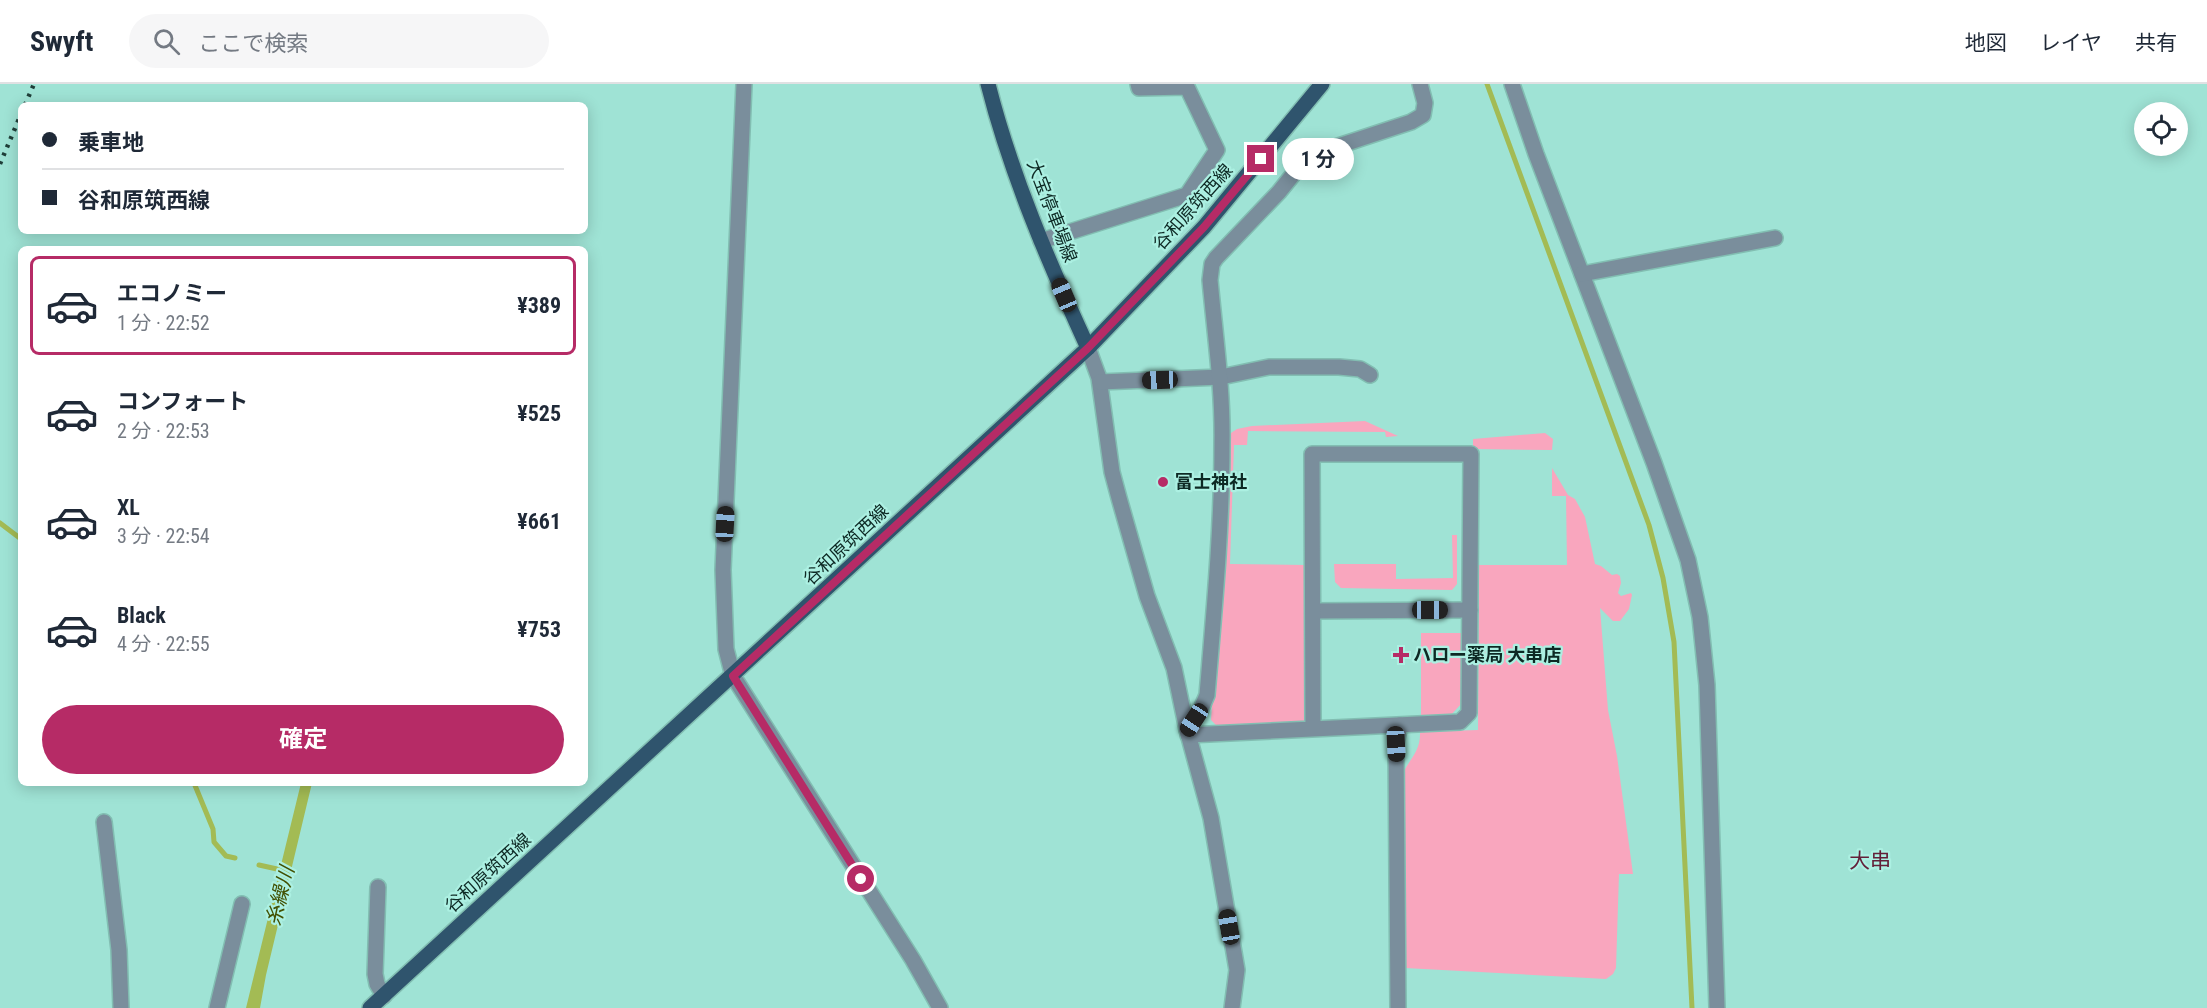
<!DOCTYPE html>
<html lang="ja">
<meta charset="utf-8">
<style>
:root{--surface:#fff;--page:#f6f6f7;--text:#1f2937;--muted:#747a83;--line:#e0e1e3;--accent:#b62b66}
body{margin:0;font-family:"Roboto Condensed","Noto Sans JP",sans-serif;background:var(--page);color:var(--text);height:100vh;display:flex;flex-direction:column;font-size:22px;white-space:nowrap}
*{box-sizing:border-box;margin:0}
p{font-size:20px;color:var(--muted)}
.icon{flex:none;width:33px;height:33px;fill:none;stroke:currentColor;stroke-width:2;stroke-linecap:round;stroke-linejoin:round}
.map{position:relative;flex:1;overflow:hidden}
.panel{position:absolute;left:18px;top:162px;width:570px;height:540px;display:flex;flex-direction:column;background:var(--surface);border-radius:9px;box-shadow:0 3px 15px #0003}
.panel>*{flex:none}
.top-card{position:absolute;left:18px;top:18px;width:570px;height:132px;border-radius:9px;box-shadow:0 3px 15px #0003;display:grid;align-content:center;height:132px;padding:0 24px;background:var(--surface)}
.buttons{position:absolute;left:2134px;top:18px;display:grid;gap:12px}
.buttons a{display:grid;place-items:center;width:54px;height:54px;border-radius:50%;background:var(--surface);box-shadow:0 3px 15px #0003;font-size:30px}
.end{position:absolute;width:27px;height:27px;margin:-14px;border:8px solid #b62b66;background:#fff;box-shadow:0 0 0 3px #fff}
.from{border-radius:50%}
.bubble{position:absolute;height:42px;border-radius:21px;background:var(--surface);box-shadow:0 3px 15px #0003;font-size:20px;font-weight:700;line-height:42px;text-align:center}
.car{position:absolute;width:18px;height:36px;margin:-18px -9px;border-radius:8px;box-shadow:0 0 4px 2px #0007;background:linear-gradient(#222 24%,#8ab4d8 0 40%,#222 0 76%,#8ab4d8 0 86%,#222 0)}
.top-card b{display:flex;align-items:center;gap:21px;height:57px;font-size:22px}
.top-card b+b{border-top:2px solid var(--line)}
.top-card i{width:15px;height:15px;background:var(--text)}
ul{padding:10px 0 0;list-style:none}
li{display:flex;align-items:center;gap:18px;height:99px;margin:0 12px 9px;padding:0 12px;border:3px solid transparent;border-radius:9px}
li div{flex:1}
li b{display:block;font-size:22px}
li em{font-style:normal;font-weight:700}
li.on{border-color:var(--accent)}
li>.icon{width:54px;height:54px;stroke-width:1.5}
.cta{display:flex;gap:12px;margin-top:auto;padding:12px 24px}
.cta a{flex:1;height:69px;border-radius:36px;background:var(--accent);color:#fff;font-size:24px;font-weight:700;line-height:69px;text-align:center}
header{display:flex;align-items:center;gap:36px;box-sizing:border-box;height:84px;padding:0 30px;background:var(--surface);border-bottom:2px solid var(--line)}
header strong{font-size:28px}
nav{display:flex;gap:33px;margin-inline-start:auto;font-size:21px}
.search{width:420px;height:54px;background:var(--page);display:flex;align-items:center;gap:15px;box-sizing:border-box;padding:0 21px;border-radius:33px;color:var(--muted);font-size:22px}
.map>svg:first-child{display:block}
</style>
<header>
<strong>Swyft</strong>
<div class="search"><svg class="icon" aria-label="search" viewBox="0 0 24 24"><circle cx="10" cy="10" r="6"/><path d="M15 15l6 6"/></svg>ここで検索</div>
<nav><a>地図</a><a>レイヤ</a><a>共有</a></nav>
</header>
<div class="map">
<svg width="2207" height="924" viewBox="0 0 2207 924">
<rect width="100%" height="100%" fill="#9fe3d5"/>
<g fill="#f9a6be">
<path d="M1365,337L1398,352L1386,353L1385,348L1248,347L1247,361H1234L1230,480L1305,481L1304,639L1217,642L1211,636L1231,349L1237,345L1252,342Z"/>
<path d="M1545,349L1553,355L1552,366L1473,365V355Z"/>
<path d="M1552,384L1568,411L1575,415L1585,433L1595,480L1601,482L1612,491L1617,490L1620,492L1621,499L1618,509L1621,512L1631,509L1632,511L1629,525L1620,537H1613L1600,524L1608,626L1617,672L1633,790H1619L1616,884L1613,890L1606,895L1405,884L1406,853L1401,695C1406,677 1421,670 1420,648L1478,646L1479,481H1567L1566,412H1552Z"/>
<path d="M1452,451H1457V500L1452,506L1341,504L1335,498L1334,480H1396V495L1453,494Z"/>
<path d="M1421,549H1462V619L1450,632L1421,633Z"/>
</g>
<path fill="#a3bb54" d="M301,699H312L266,891L260,924H246Z"/>
<g fill="none" stroke-linecap="round" stroke-linejoin="round">
<g stroke="#a3bb54" stroke-width="5">
<path d="M1487,0L1649,441L1663,494L1674,558L1692,924"/>
<path d="M0,439L21,455"/>
<path d="M194,699L213,745L214,758L226,772L235,774"/>
<path d="M259,781L286,787"/>
</g>
<defs>
<g id="minor">
<path d="M744,0L723,486L726,565L733,592L913,876L940,924"/>
<path d="M1512,0L1536,70L1654,379L1688,476L1700,533L1707,601L1717,924"/>
<path d="M1041,157L1187,111L1217,66L1187,3L1139,4L1138,0"/>
<path d="M1582,190L1775,154"/>
<path d="M1088,264L1099,294L1112,388L1119,414L1147,512L1174,584L1187,646L1211,734L1237,886L1232,924"/>
<path d="M1100,298L1221,293L1269,283H1339L1360,285L1370,291"/>
<path d="M1313,527L1470,526"/>
<path d="M1187,646L1201,625L1207,611C1214,528 1222,444 1222,360C1223,305 1215,251 1210,196L1212,180L1216,174L1279,108L1304,77L1320,68L1411,38L1423,31L1425,19L1420,0"/>
<path d="M1188,651L1460,638L1469,629L1471,370H1312L1313,645"/>
<path d="M104,738L119,866L121,924"/>
<path d="M378,803L375,890L377,900L384,912"/>
<path d="M217,924L242,820"/>
<path d="M1398,924L1396,660L1400,641"/>
</g>
<g id="major">
<path d="M988,0C1011,91 1049,179 1088,264"/>
<path d="M370,924L1088,264L1204,143L1322,0"/>
</g>
</defs>
<use href="#minor" stroke="#82beb2" stroke-width="18"/>
<use href="#major" stroke="#82beb2" stroke-width="18"/>
<use href="#minor" stroke="#7a8e9c" stroke-width="15"/>
<use href="#major" stroke="#2f546d" stroke-width="15"/>
<g stroke="#1f3f39" stroke-width="4.5" stroke-dasharray="3 6" stroke-linecap="butt">
<path d="M25,21L34,0"/>
<path d="M0,80L21,30"/>
</g>
</g>
<g fill="none" stroke-linecap="round" stroke-linejoin="round">
<path stroke="#b62b66" stroke-width="8" d="M861,795L733,592L1088,264L1204,143L1261,75"/>
</g>
<g fill="#b62b66" stroke="#acf0e2" stroke-width="2">
<circle cx="1163" cy="398" r="6"/>
<path d="M1398 562h6v6h6v6h-6v6h-6v-6h-6v-6h6z"/>
</g>
<g text-anchor="middle" stroke-width="4.5" stroke-linejoin="round" paint-order="stroke">
<g font-size="18" fill="#0d2924" stroke="#acf0e2">
<text transform="translate(1193 123) rotate(-48)" y="6">谷和原筑西線</text>
<text transform="translate(1052 127) rotate(69)" y="6">大宝停車場線</text>
<text transform="translate(846 461) rotate(-43)" y="6">谷和原筑西線</text>
<text transform="translate(488 789) rotate(-42)" y="6">谷和原筑西線</text>
</g>
<g font-size="18" font-weight="bold" fill="#0d2924" stroke="#acf0e2" text-anchor="start">
<text x="1175" y="404">富士神社</text>
<text x="1413" y="577">ハロー薬局 大串店</text>
</g>
<g font-size="20" font-style="italic" fill="#414f00" stroke="#acf0e2">
<text transform="translate(280 812) rotate(-76)" y="7">糸繰川</text>
</g>
<g font-size="21" fill="#632039" stroke="#acf0e2">
<text x="1870" y="784">大串</text>
</g>
</g>
</svg>
<div class="buttons">
<a><svg class="icon" aria-label="locate" viewBox="0 0 24 24"><circle cx="12" cy="12" r="6"/><path d="M12 2v4M12 18v4M2 12h4M18 12h4"/></svg></a>
</div>
<i class="end from" style="left:861px;top:795px"></i>
<i class="end" style="left:1261px;top:75px"></i>
<div class="bubble" style="left:1282px;top:54px;width:72px">1 分</div>
<i class="car" style="left:1064px;top:211px;rotate:337deg"></i>
<i class="car" style="left:1160px;top:296px;rotate:268deg"></i>
<i class="car" style="left:725px;top:440px;rotate:3deg"></i>
<i class="car" style="left:1430px;top:526px;rotate:90deg"></i>
<i class="car" style="left:1194px;top:636px;rotate:213deg"></i>
<i class="car" style="left:1396px;top:660px;rotate:177deg"></i>
<i class="car" style="left:1229px;top:843px;rotate:350deg"></i>
<div class="top-card">
<b><i class="from"></i>乗車地</b>
<b><i></i>谷和原筑西線</b>
</div>
<section class="panel">
<ul>
<li class="on"><svg class="icon" aria-label="car" viewBox="0 0 24 24"><path d="M5 17H2v-5l4-1 3-4h7l3 4 3 1v5h-3M9 17h6M6 11h13"/><circle cx="7" cy="17" r="2"/><circle cx="17" cy="17" r="2"/></svg><div><b>エコノミー</b><p>1 分 · 22:52</p></div><em>¥389</em></li>
<li><svg class="icon" aria-label="car" viewBox="0 0 24 24"><path d="M5 17H2v-5l4-1 3-4h7l3 4 3 1v5h-3M9 17h6M6 11h13"/><circle cx="7" cy="17" r="2"/><circle cx="17" cy="17" r="2"/></svg><div><b>コンフォート</b><p>2 分 · 22:53</p></div><em>¥525</em></li>
<li><svg class="icon" aria-label="car" viewBox="0 0 24 24"><path d="M5 17H2v-5l4-1 3-4h7l3 4 3 1v5h-3M9 17h6M6 11h13"/><circle cx="7" cy="17" r="2"/><circle cx="17" cy="17" r="2"/></svg><div><b>XL</b><p>3 分 · 22:54</p></div><em>¥661</em></li>
<li><svg class="icon" aria-label="car" viewBox="0 0 24 24"><path d="M5 17H2v-5l4-1 3-4h7l3 4 3 1v5h-3M9 17h6M6 11h13"/><circle cx="7" cy="17" r="2"/><circle cx="17" cy="17" r="2"/></svg><div><b>Black</b><p>4 分 · 22:55</p></div><em>¥753</em></li>
</ul>
<div class="cta"><a>確定</a></div>
</section>
</div>
